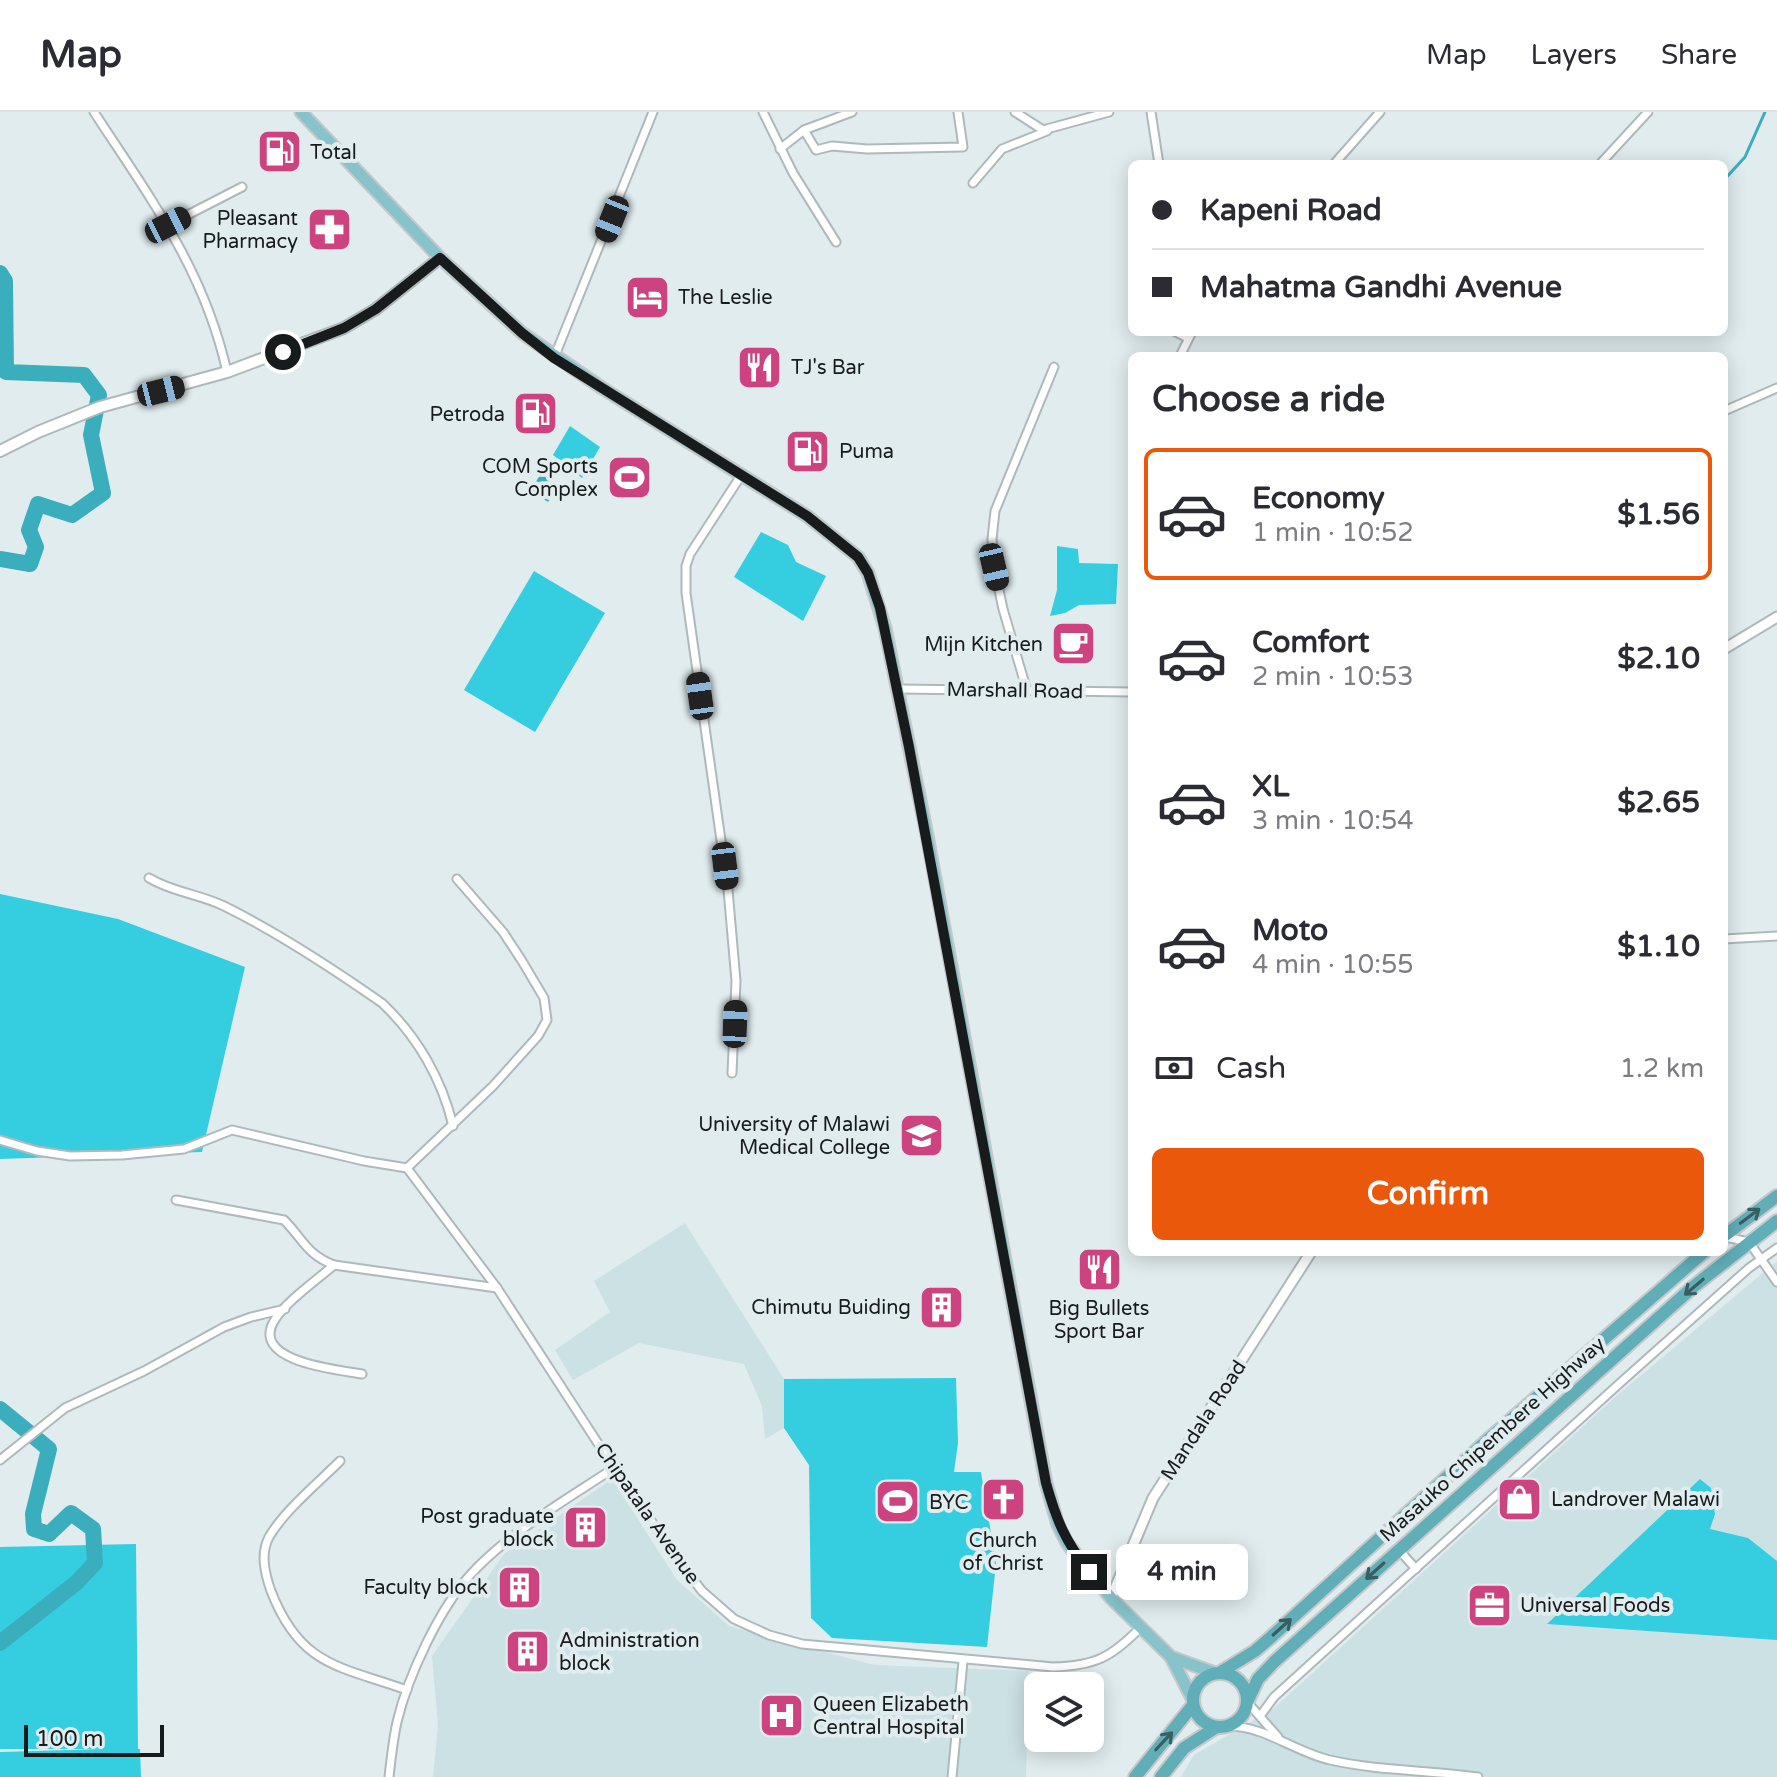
<!DOCTYPE html>
<meta charset="utf-8">
<style>
:root{--surface:#fff;--page:#f7f7f7;--text:#2b2b33;--muted:#7c7c81;--line:#e1e1e2;--accent:#ea580c}
body{margin:0;font-family:"Varela Round",sans-serif;background:var(--page);color:var(--text);height:100vh;display:flex;flex-direction:column;font-size:30px;white-space:nowrap}
*{box-sizing:border-box;margin:0}
p{font-size:26px;color:var(--muted)}
.icon{flex:none;width:44px;height:44px;fill:none;stroke:currentColor;stroke-width:2;stroke-linecap:round;stroke-linejoin:round}
.map{position:relative;flex:1;overflow:hidden}
.sheet{position:absolute;left:1128px;top:240px;width:600px;height:904px;display:flex;flex-direction:column;background:var(--surface);border-radius:12px;box-shadow:0 4px 20px #0003}
.sheet>*{flex:none}
.banner{position:absolute;left:1128px;top:48px;width:600px;height:176px;border-radius:12px;box-shadow:0 4px 20px #0003;display:grid;align-content:center;height:176px;padding:0 24px;background:var(--surface)}
.buttons{position:absolute;left:1024px;top:1560px;display:grid;gap:16px}
.buttons a{display:grid;place-items:center;width:80px;height:80px;border-radius:12px;background:var(--surface);box-shadow:0 4px 20px #0003;font-size:40px}
.scale{position:absolute;left:24px;bottom:20px;width:140px;box-sizing:border-box;padding-left:8px;border:4px solid #171b1c;border-top:0;font-size:22px;line-height:28px;white-space:nowrap;color:#171b1c;-webkit-text-stroke:6px #e0ecee;paint-order:stroke}
.end{position:absolute;width:36px;height:36px;margin:-18px;border:10px solid #171b1c;background:#fff;box-shadow:0 0 0 4px #fff}
.from{border-radius:50%}
.bubble{position:absolute;height:56px;border-radius:12px;background:var(--surface);box-shadow:0 4px 20px #0003;font-size:26px;font-weight:700;line-height:56px;text-align:center}
.car{position:absolute;width:24px;height:48px;margin:-24px -12px;border-radius:10px;box-shadow:0 0 6px 2px #0007;background:linear-gradient(#222 24%,#8ab4d8 0 40%,#222 0 76%,#8ab4d8 0 86%,#222 0)}
.banner b{display:flex;align-items:center;gap:28px;height:76px;font-size:30px}
.banner b+b{border-top:2px solid var(--line)}
.banner i{width:20px;height:20px;background:var(--text)}
ul{padding:0;list-style:none}
li{display:flex;align-items:center;gap:24px;height:132px;margin:0 16px 12px;padding:0 8px;border:4px solid transparent;border-radius:12px}
li div{flex:1}
li b{display:block;font-size:30px}
li em{font-style:normal;font-weight:700}
li.on{border-color:var(--accent)}
li>.icon{width:72px;height:72px;stroke-width:1.5}
h2{padding:0 24px;font-size:36px;line-height:96px}
.pay{display:flex;align-items:center;gap:20px;height:88px;padding:0 24px;font-size:30px}
.pay p{margin-inline-start:auto}
.cta{display:flex;gap:16px;margin-top:auto;padding:16px 24px}
.cta a{flex:1;height:92px;border-radius:12px;background:var(--accent);color:#fff;font-size:32px;font-weight:700;line-height:92px;text-align:center}
header{display:flex;align-items:center;gap:48px;box-sizing:border-box;height:112px;padding:0 40px;background:var(--surface);border-bottom:2px solid var(--line)}
header strong{font-size:38px}
nav{display:flex;gap:44px;margin-inline-start:auto;font-size:28px}
.map>svg:first-child{display:block}
</style>
<header>
<strong>Map</strong>
<nav><a>Map</a><a>Layers</a><a>Share</a></nav>
</header>
<div class="map">
<svg width="1777" height="1665" viewBox="0 0 1777 1665">
<rect width="100%" height="100%" fill="#e0ecee"/>
<g fill="#cce1e4">
<path d="M685,1111L784,1267V1316L765,1327L762,1294L744,1252L639,1231L573,1268L555,1238L610,1200L594,1169Z"/>
<path d="M1777,1149V1665H1181L1194,1643L1273,1597L1613,1287Z"/>
<path d="M612,1367L677,1468L729,1514L874,1553L1029,1559L1026,1665H433L438,1613L432,1544L504,1442Z"/>
</g>
<g fill="#34cee0">
<path d="M570,314L600,335L582,366L553,343Z"/>
<path d="M761,420L788,433L796,450L826,464L803,509L734,465Z"/>
<path d="M1057,434L1078,437L1079,451L1118,452L1116,492L1079,493L1065,501L1050,504L1057,478Z"/>
<path d="M534,459L605,501L535,620L464,578Z"/>
<path d="M0,782L118,807L245,855L202,1040L0,1047Z"/>
<path d="M956,1266L958,1331L954,1360H981L996,1452L987,1535L832,1526L811,1506L809,1353L784,1316V1267Z"/>
<path d="M1700,1367L1711,1376L1715,1402L1710,1417L1748,1426L1777,1449V1528L1547,1512Z"/>
<path d="M136,1432L138,1637H140L141,1665H0V1640L102,1637H0V1435Z"/>
</g>
<path fill="#3aaebc" d="M541,362L559,374L548,390L530,378Z"/>
<g fill="none" stroke-linecap="round" stroke-linejoin="round">
<path stroke="#3aaebc" stroke-width="3" d="M1724,68L1745,45L1765,0"/>
<g stroke="#3aaebc" stroke-width="16">
<path d="M0,161L5,169L6,260L84,263L99,283L91,323L103,381L72,403L38,392L29,418L36,435L30,452L0,447"/>
<path d="M0,1297L49,1337L33,1402L34,1417L49,1422L71,1401L93,1417L95,1451L76,1471L0,1531"/>
</g>
<defs>
<g id="minor">
<path d="M94,0C150,86 204,157 227,260"/>
<path d="M763,0L793,61L836,130"/>
<path d="M1015,0L1043,18L1109,0"/>
<path d="M1151,0L1159,52"/>
<path d="M804,18L816,38L832,34L867,37L963,35L958,0"/>
<path d="M780,37L804,18L852,0"/>
<path d="M1334,52L1380,0"/>
<path d="M1600,52L1648,0"/>
<path d="M973,71L1002,37L1047,19"/>
<path d="M168,113L242,75"/>
<path d="M1176,220L1188,226"/>
<path d="M1180,244L1192,220"/>
<path d="M554,246L653,0"/>
<path d="M1724,299L1777,276"/>
<path d="M898,577L1132,580"/>
<path d="M1027,579L1003,497L994,455L992,427L995,399L1054,255"/>
<path d="M149,766C172,780 199,782 224,794C279,821 332,856 382,891C417,924 442,967 453,1014"/>
<path d="M1724,827L1777,824"/>
<path d="M732,961L736,869L728,778L686,481V454L690,442L742,362"/>
<path d="M0,1028L37,1039L70,1044L122,1043L184,1037L232,1018L364,1049L407,1056L497,1176L614,1356L688,1461L702,1479L734,1507L769,1523L802,1532L1053,1555C1095,1554 1112,1545 1141,1515"/>
<path d="M407,1056L493,974L538,924L547,908L544,886L522,849L503,820L457,767"/>
<path d="M176,1088L284,1108C303,1127 307,1143 334,1153L497,1176"/>
<path d="M1725,1125L1749,1130L1777,1170"/>
<path d="M334,1153C318,1167 284,1191 274,1209C250,1250 340,1258 362,1262"/>
<path d="M0,1348L65,1296L144,1259L224,1215L251,1205L285,1197"/>
<path d="M340,1349C318,1371 284,1399 269,1425C260,1442 265,1462 271,1479C300,1554 339,1554 407,1578"/>
<path d="M1399,1438L1416,1457"/>
<path d="M1248,1591L1278,1625"/>
<path d="M1260,1604L1274,1585L1620,1271L1749,1156L1777,1136"/>
<path d="M1230,1614C1266,1615 1295,1640 1330,1648C1379,1659 1429,1658 1478,1665"/>
<path d="M389,1665C391,1647 393,1628 397,1610C408,1564 439,1497 471,1462C511,1419 566,1388 614,1356"/>
<path d="M952,1665L963,1549"/>
</g>
<g id="tertiary">
<path d="M1724,537L1777,505"/>
<path d="M1111,1486L1153,1386L1311,1140"/>
</g>
<path id="secondary" d="M0,339L38,320L100,295L227,260L344,216L376,197L440,146"/>
<g id="primary">
<path d="M301,0L440,146L522,221L602,276L807,404L858,445L868,461L885,516L927,723L1046,1371L1058,1413L1067,1431L1111,1486L1171,1545L1193,1588"/>
<path d="M1171,1545L1215,1561"/>
</g>
<g id="trunk">
<path d="M1724,1124L1777,1084"/>
<circle cx="1220" cy="1588" r="27"/>
<path d="M1219,1561L1255,1539L1270,1526L1490,1326L1704,1140"/>
<path d="M1248,1588L1258,1567L1274,1550L1693,1175L1777,1109"/>
<path d="M1135,1665L1193,1593"/>
<path d="M1161,1665L1184,1636L1215,1616"/>
</g>
</defs>
<use href="#minor" stroke="#aeb9bb" stroke-width="11"/>
<use href="#tertiary" stroke="#aeb9bb" stroke-width="13"/>
<use href="#secondary" stroke="#aeb9bb" stroke-width="14"/>
<use href="#primary" stroke="#c7c8c9" stroke-width="15"/>
<use href="#trunk" stroke="#c7c8c9" stroke-width="16"/>
<use href="#minor" stroke="#fff" stroke-width="7"/>
<use href="#tertiary" stroke="#fff" stroke-width="9"/>
<use href="#secondary" stroke="#fff" stroke-width="10"/>
<use href="#primary" stroke="#88c2ca" stroke-width="11"/>
<use href="#trunk" stroke="#60aeb8" stroke-width="12"/>
</g>
<defs><path id="oneway-shaft" d="M-6 0H5M1.5-3L5.5 0L1.5 3" fill="none" stroke-width="1.6" stroke-linecap="round" stroke-linejoin="round" transform="scale(2)"/></defs>
<g stroke="#385d62">
<use href="#oneway-shaft" transform="translate(1750 1104) rotate(-37)"/>
<use href="#oneway-shaft" transform="translate(1694 1175) rotate(140)"/>
<use href="#oneway-shaft" transform="translate(1375 1459) rotate(138)"/>
<use href="#oneway-shaft" transform="translate(1282 1515) rotate(-42)"/>
<use href="#oneway-shaft" transform="translate(1164 1629) rotate(-47)"/>
</g>
<g fill="none" stroke-linecap="round" stroke-linejoin="round">
<path stroke="#171b1c" stroke-width="10" d="M283,240L344,216L376,197L440,146L522,221L554,246L807,404L858,445L868,461L880,496L909,635L1046,1371C1057,1410 1065,1428 1089,1460"/>
</g>
<defs>
<symbol id="fuel-square" viewBox="-11 -11 22 22"><rect x="-9" y="-9" width="18" height="18" rx="4" fill="#cc437f" stroke="#e0ecee"/><path d="M-5.5-6h7V0h2V4h1.3V-2.5L3-4.5l.8-.8L6-3V5H2.5V1h-1V6h-7ZM-4.2-4.7v3.2H.2V-4.7Z" fill="#fff"/></symbol>
<symbol id="pharmacy-square" viewBox="-11 -11 22 22"><rect x="-9" y="-9" width="18" height="18" rx="4" fill="#cc437f" stroke="#e0ecee"/><path d="M-2-6h4v4h4v4h-4v4h-4v-4h-4v-4h4Z" fill="#fff"/></symbol>
<symbol id="hotel-square" viewBox="-11 -11 22 22"><rect x="-9" y="-9" width="18" height="18" rx="4" fill="#cc437f" stroke="#e0ecee"/><path d="M-6-4.5h1.5V1H6V5H4.5V3h-9V5H-6ZM-4 0a1.8 1.8 0 1 1 3.6 0ZM.5 0V-2.5h3Q6-2.5 6 0Z" fill="#fff"/></symbol>
<symbol id="restaurant-square" viewBox="-11 -11 22 22"><rect x="-9" y="-9" width="18" height="18" rx="4" fill="#cc437f" stroke="#e0ecee"/><path d="M-5-6h1v4h1v-4h1v4h1v-4h1v5L-1.5 .5V6h-2V.5L-5-1ZM5-6V6H3V1.5H1.5Q1.5-4 5-6Z" fill="#fff"/></symbol>
<symbol id="stadium-square" viewBox="-11 -11 22 22"><rect x="-9" y="-9" width="18" height="18" rx="4" fill="#cc437f" stroke="#e0ecee"/><path d="M0-5a6.5 5 0 1 0 0 10a6.5 5 0 1 0 0-10ZM-3.5-1.8h7v3.6h-7Z" fill="#fff"/></symbol>
<symbol id="cafe-square" viewBox="-11 -11 22 22"><rect x="-9" y="-9" width="18" height="18" rx="4" fill="#cc437f" stroke="#e0ecee"/><path d="M-5.5-4.5H6V0H3Q3 3.5 0 3.5H-2.5Q-5.5 3.5-5.5 0ZM3-3.2v2h1.7v-2ZM-6 4.5H4V6H-6Z" fill="#fff"/></symbol>
<symbol id="university-square" viewBox="-11 -11 22 22"><rect x="-9" y="-9" width="18" height="18" rx="4" fill="#cc437f" stroke="#e0ecee"/><path d="M0-5L7-2L0 1L-7-2ZM-4 1L0 2.5L4 1V4Q0 6-4 4Z" fill="#fff"/></symbol>
<symbol id="building-square" viewBox="-11 -11 22 22"><rect x="-9" y="-9" width="18" height="18" rx="4" fill="#cc437f" stroke="#e0ecee"/><path d="M-4-6H4V6H1V3H-1V6H-4ZM-2.5-4.3h1.7v1.8h-1.7ZM.8-4.3h1.7v1.8H.8ZM-2.5-1h1.7V.8h-1.7ZM.8-1h1.7V.8H.8Z" fill="#fff"/></symbol>
<symbol id="shop-square" viewBox="-11 -11 22 22"><rect x="-9" y="-9" width="18" height="18" rx="4" fill="#cc437f" stroke="#e0ecee"/><path d="M-5-2.5h2.3a2.7 3.5 0 0 1 5.4 0H5L5.5 6h-11ZM-1.5-2.5h3a1.5 2.3 0 0 0-3 0Z" fill="#fff"/></symbol>
<symbol id="church-square" viewBox="-11 -11 22 22"><rect x="-9" y="-9" width="18" height="18" rx="4" fill="#cc437f" stroke="#e0ecee"/><path d="M-1.2-6h2.4v3.5h3.3v2.4h-3.3V6h-2.4V-.1h-3.3v-2.4h3.3Z" fill="#fff"/></symbol>
<symbol id="office-square" viewBox="-11 -11 22 22"><rect x="-9" y="-9" width="18" height="18" rx="4" fill="#cc437f" stroke="#e0ecee"/><path d="M-6-3h4V-5.5h4V-3h4V5H-6ZM-1-4.5V-3h2v-1.5ZM-6 0V1H6V0Z" fill="#fff"/></symbol>
<symbol id="hospital-square" viewBox="-11 -11 22 22"><rect x="-9" y="-9" width="18" height="18" rx="4" fill="#cc437f" stroke="#e0ecee"/><path d="M-5-5h3v3.5h4V-5h3V5h-3V1.5h-4V5h-3Z" fill="#fff"/></symbol>
</defs>
<g fill-rule="evenodd">
<use href="#fuel-square" x="254" y="14" width="51" height="51"/>
<use href="#pharmacy-square" x="304" y="92" width="51" height="51"/>
<use href="#hotel-square" x="622" y="160" width="51" height="51"/>
<use href="#restaurant-square" x="734" y="230" width="51" height="51"/>
<use href="#fuel-square" x="510" y="276" width="51" height="51"/>
<use href="#fuel-square" x="782" y="314" width="51" height="51"/>
<use href="#stadium-square" x="604" y="340" width="51" height="51"/>
<use href="#cafe-square" x="1048" y="506" width="51" height="51"/>
<use href="#university-square" x="896" y="998" width="51" height="51"/>
<use href="#restaurant-square" x="1074" y="1132" width="51" height="51"/>
<use href="#building-square" x="916" y="1170" width="51" height="51"/>
<use href="#shop-square" x="1494" y="1362" width="51" height="51"/>
<use href="#church-square" x="978" y="1362" width="51" height="51"/>
<use href="#stadium-square" x="872" y="1364" width="51" height="51"/>
<use href="#building-square" x="560" y="1390" width="51" height="51"/>
<use href="#building-square" x="494" y="1450" width="51" height="51"/>
<use href="#office-square" x="1464" y="1468" width="51" height="51"/>
<use href="#building-square" x="502" y="1514" width="51" height="51"/>
<use href="#hospital-square" x="756" y="1578" width="51" height="51"/>
</g>
<g text-anchor="middle" stroke-width="8" stroke-linejoin="round" paint-order="stroke">
<g font-size="20" fill="#171b1c" stroke="#e0ecee" text-anchor="start">
<text x="310" y="47">Total</text>
<text x="298" y="113" text-anchor="end">Pleasant<tspan x="298" dy="23">Pharmacy</tspan></text>
<text x="678" y="192">The Leslie</text>
<text x="791" y="262">TJ's Bar</text>
<text x="505" y="309" text-anchor="end">Petroda</text>
<text x="839" y="346">Puma</text>
<text x="598" y="361" text-anchor="end">COM Sports<tspan x="598" dy="23">Complex</tspan></text>
<text x="1043" y="539" text-anchor="end">Mijn Kitchen</text>
<text x="890" y="1019" text-anchor="end">University of Malawi<tspan x="890" dy="23">Medical College</tspan></text>
<text x="911" y="1202" text-anchor="end">Chimutu Buiding</text>
<text x="1099" y="1203" text-anchor="middle">Big Bullets<tspan x="1099" dy="23">Sport Bar</tspan></text>
<text x="1551" y="1394">Landrover Malawi</text>
<text x="929" y="1397">BYC</text>
<text x="554" y="1411" text-anchor="end">Post graduate<tspan x="554" dy="23">block</tspan></text>
<text x="1003" y="1435" text-anchor="middle">Church<tspan x="1003" dy="23">of Christ</tspan></text>
<text x="488" y="1482" text-anchor="end">Faculty block</text>
<text x="1520" y="1500">Universal Foods</text>
<text x="559" y="1535">Administration<tspan x="559" dy="23">block</tspan></text>
<text x="813" y="1599">Queen Elizabeth<tspan x="813" dy="23">Central Hospital</tspan></text>
</g>
<g font-size="20" fill="#171b1c" stroke="#e0ecee">
<text transform="translate(1015 578) rotate(1)" y="7">Marshall Road</text>
<text transform="translate(1203 1308) rotate(-57)" y="7">Mandala Road</text>
<text transform="translate(1492 1327) rotate(-42)" y="7">Masauko Chipembere Highway</text>
<text transform="translate(648 1401) rotate(55)" y="7">Chipatala Avenue</text>
</g>
</g>
</svg>
<div class="buttons">
<a><svg class="icon" aria-label="layers" viewBox="0 0 24 24"><path d="M12 4l9 5-9 5-9-5zM3 14l9 5 9-5"/></svg></a>
</div>
<div class="scale">100 m</div>
<i class="end from" style="left:283px;top:240px"></i>
<i class="end" style="left:1089px;top:1460px"></i>
<div class="bubble" style="left:1116px;top:1432px;width:132px">4 min</div>
<i class="car" style="left:612px;top:107px;rotate:202deg"></i>
<i class="car" style="left:168px;top:113px;rotate:63deg"></i>
<i class="car" style="left:161px;top:279px;rotate:76deg"></i>
<i class="car" style="left:994px;top:455px;rotate:167deg"></i>
<i class="car" style="left:700px;top:584px;rotate:352deg"></i>
<i class="car" style="left:725px;top:754px;rotate:173deg"></i>
<i class="car" style="left:735px;top:912px;rotate:2deg"></i>
<div class="banner">
<b><i class="from"></i>Kapeni Road</b>
<b><i></i>Mahatma Gandhi Avenue</b>
</div>
<section class="sheet">
<h2>Choose a ride</h2>
<ul>
<li class="on"><svg class="icon" aria-label="car" viewBox="0 0 24 24"><path d="M5 17H2v-5l4-1 3-4h7l3 4 3 1v5h-3M9 17h6M6 11h13"/><circle cx="7" cy="17" r="2"/><circle cx="17" cy="17" r="2"/></svg><div><b>Economy</b><p>1 min · 10:52</p></div><em>$1.56</em></li>
<li><svg class="icon" aria-label="car" viewBox="0 0 24 24"><path d="M5 17H2v-5l4-1 3-4h7l3 4 3 1v5h-3M9 17h6M6 11h13"/><circle cx="7" cy="17" r="2"/><circle cx="17" cy="17" r="2"/></svg><div><b>Comfort</b><p>2 min · 10:53</p></div><em>$2.10</em></li>
<li><svg class="icon" aria-label="car" viewBox="0 0 24 24"><path d="M5 17H2v-5l4-1 3-4h7l3 4 3 1v5h-3M9 17h6M6 11h13"/><circle cx="7" cy="17" r="2"/><circle cx="17" cy="17" r="2"/></svg><div><b>XL</b><p>3 min · 10:54</p></div><em>$2.65</em></li>
<li><svg class="icon" aria-label="car" viewBox="0 0 24 24"><path d="M5 17H2v-5l4-1 3-4h7l3 4 3 1v5h-3M9 17h6M6 11h13"/><circle cx="7" cy="17" r="2"/><circle cx="17" cy="17" r="2"/></svg><div><b>Moto</b><p>4 min · 10:55</p></div><em>$1.10</em></li>
</ul>
<div class="pay"><svg class="icon" aria-label="cash" viewBox="0 0 24 24"><path d="M3 7h18v10H3z"/><circle cx="12" cy="12" r="2"/></svg>Cash<p>1.2 km</p></div>
<div class="cta"><a>Confirm</a></div>
</section>
</div>
